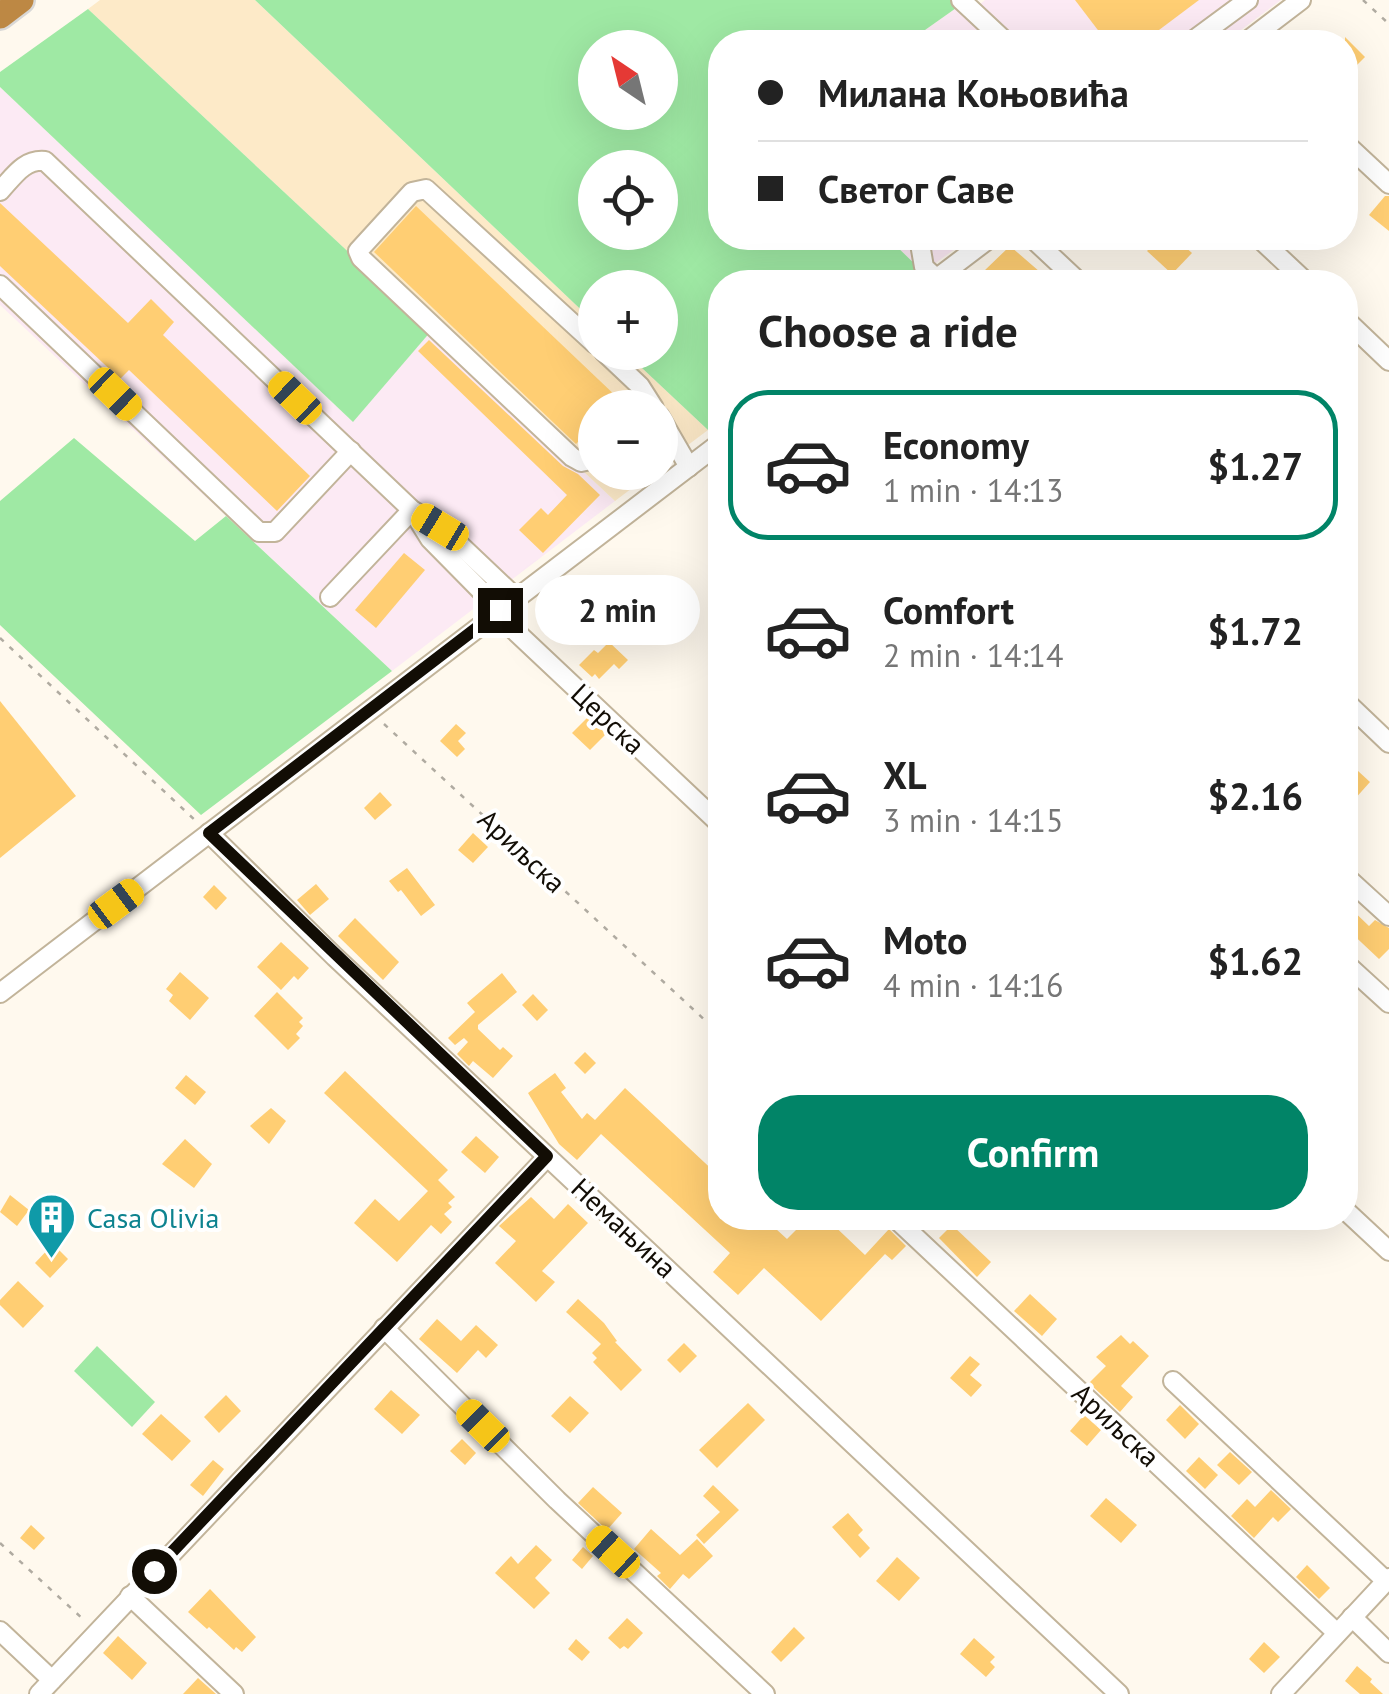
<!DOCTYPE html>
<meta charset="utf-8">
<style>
:root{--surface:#fff;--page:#f2f2f2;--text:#222;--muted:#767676;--line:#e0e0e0;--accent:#018467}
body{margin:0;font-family:"PT Sans",sans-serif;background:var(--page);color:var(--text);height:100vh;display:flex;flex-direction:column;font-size:38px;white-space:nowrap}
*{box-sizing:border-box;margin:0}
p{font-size:32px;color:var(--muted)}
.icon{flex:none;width:55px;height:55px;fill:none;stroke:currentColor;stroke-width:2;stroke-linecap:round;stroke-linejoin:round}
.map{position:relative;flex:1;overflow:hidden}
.sheet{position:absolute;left:708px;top:270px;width:650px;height:960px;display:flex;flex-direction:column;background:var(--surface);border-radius:40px;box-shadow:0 10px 40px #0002}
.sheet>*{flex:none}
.top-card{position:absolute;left:708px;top:30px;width:650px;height:220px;border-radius:40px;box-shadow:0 10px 40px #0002;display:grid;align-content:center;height:220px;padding:0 50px;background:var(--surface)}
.needle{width:65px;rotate:325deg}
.tools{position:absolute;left:578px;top:30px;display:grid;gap:20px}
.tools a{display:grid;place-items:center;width:100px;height:100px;border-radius:50%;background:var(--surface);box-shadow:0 10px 40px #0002;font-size:50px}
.end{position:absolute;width:45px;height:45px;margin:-22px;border:12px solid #120d05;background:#fff;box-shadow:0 0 0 5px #fff}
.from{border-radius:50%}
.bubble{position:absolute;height:70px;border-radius:35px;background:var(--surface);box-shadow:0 10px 40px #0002;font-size:32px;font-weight:700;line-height:70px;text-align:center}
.car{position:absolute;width:30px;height:60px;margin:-30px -15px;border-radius:12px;box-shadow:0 0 8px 2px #0007;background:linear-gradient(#f5c518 24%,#345 0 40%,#f5c518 0 76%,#345 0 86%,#f5c518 0)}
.top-card b{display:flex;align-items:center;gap:35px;height:95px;font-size:38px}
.top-card b+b{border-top:2px solid var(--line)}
.top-card i{width:25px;height:25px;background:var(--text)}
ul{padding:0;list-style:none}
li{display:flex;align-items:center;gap:30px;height:150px;margin:0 20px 15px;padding:0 30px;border:5px solid transparent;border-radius:40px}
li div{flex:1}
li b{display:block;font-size:38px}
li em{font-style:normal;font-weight:700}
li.current{border-color:var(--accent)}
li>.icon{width:90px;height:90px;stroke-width:1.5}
h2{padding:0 50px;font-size:45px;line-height:120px}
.primary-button{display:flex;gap:20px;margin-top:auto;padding:20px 50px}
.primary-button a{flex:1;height:115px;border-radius:40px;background:var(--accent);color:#fff;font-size:40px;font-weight:700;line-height:115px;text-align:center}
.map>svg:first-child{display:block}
</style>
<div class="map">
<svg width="1389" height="1694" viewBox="0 0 1389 1694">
<rect width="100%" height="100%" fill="#fff9ee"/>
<g fill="#fceaf4">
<path d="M985,0H1281L1225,42H1019L979,5Z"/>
<path d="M959,6L999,42H908Z"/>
<path d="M0,87L352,421L432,330L615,501L392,671L0,305Z"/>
<path d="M888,238H970L923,272Z"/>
</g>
<path fill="#fdeac8" d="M100,0H255L595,323V352L626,353L708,430L660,466V408H595V472L652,473L615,501L88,9Z"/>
<g fill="#9fe9a4" fill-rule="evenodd">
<path d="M255,0H953L959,6L908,42H720V238H888L923,272L909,282H720V421L708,430L626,353L660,352V288H595V323ZM595,48H660V112H595ZM595,168H660V232H595Z"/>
<path d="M88,9L432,330L353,422L0,87V72Z"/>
<path d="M74,438L195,541L226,516L392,671L201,815L0,625V501Z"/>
<path d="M97,1346L155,1402L132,1427L74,1371Z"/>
</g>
<g fill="#ffce73">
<path d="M1075,0H1199L1143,42H1107Z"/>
<path d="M1345,37L1365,57L1345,77Z"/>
<path d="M1385,196H1389V231L1369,215Z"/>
<path d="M0,203L128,323L151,299L174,322L163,335L310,476L277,511L129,370L120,379L0,266Z"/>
<path d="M416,206L619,399L611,408H595V424L576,444L374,252Z"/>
<path d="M1160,238H1175L1192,253L1172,274L1147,251Z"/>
<path d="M1010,246L1040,272L1030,282H1024L1013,272L1004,282H996L984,271Z"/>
<path d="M429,340L563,466L578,474L600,495L543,553L519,530L541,508L548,515L567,495L418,351Z"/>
<path d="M404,553L425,570L376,628L355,610Z"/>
<path d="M574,597L592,615L573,634L555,616Z"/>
<path d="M609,642L628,660L619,669L614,664L599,679L595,674L592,677L579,665L594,650L598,653Z"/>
<path d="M0,701L76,796L0,858Z"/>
<path d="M588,717L606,734L590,750L572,733Z"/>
<path d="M456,724L466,733L458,741L465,749L457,757L440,741Z"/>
<path d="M1345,759L1370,782L1353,801L1345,793Z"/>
<path d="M380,792L392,805L375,820L364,808Z"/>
<path d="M473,833L488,847L473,863L458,850Z"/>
<path d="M407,868L435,905L421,916L401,890L398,892L389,881Z"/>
<path d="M316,884L329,899L310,915L297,900Z"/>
<path d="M214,885L227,898L216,910L203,897Z"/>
<path d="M1345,903L1369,926L1375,920L1389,928V949L1379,959L1345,927Z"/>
<path d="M355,918L399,962L383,980L338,936Z"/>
<path d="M281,942L309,968L298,980L294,976L281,990L257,967Z"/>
<path d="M180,972L209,998L190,1020L169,1001L173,995L166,989Z"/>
<path d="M502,973L517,992L478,1025V1029L500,1050L503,1047L513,1056L493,1078L473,1061L469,1066L457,1054L468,1042L464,1038L455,1045L448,1038L475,1012L467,1003Z"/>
<path d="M277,992L303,1018L299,1022L303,1026L296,1034L300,1038L288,1050L254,1016Z"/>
<path d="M533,994L548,1010L537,1021L522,1005Z"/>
<path d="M585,1052L596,1063L585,1074L574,1063Z"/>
<path d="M345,1071L448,1170L438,1180L455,1197L448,1203L452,1207L444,1214L452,1222L441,1234L431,1225L397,1262L354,1223L375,1199L399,1221L428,1191L324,1093Z"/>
<path d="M555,1073L566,1088L561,1092L582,1119L587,1113L595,1120L625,1088L720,1177V1218H764L787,1239L808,1218H826L865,1255L889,1229L906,1246L892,1260L885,1254L821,1321L764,1268L738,1295L713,1272L730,1253L601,1134L577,1160L559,1144L528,1093Z"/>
<path d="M186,1075L206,1092L195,1105L175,1088Z"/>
<path d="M271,1108L286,1121L269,1144L250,1126Z"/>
<path d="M476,1136L499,1157L485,1173L461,1152Z"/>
<path d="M185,1139L212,1164L194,1188L162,1164Z"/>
<path d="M10,1195L29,1210L17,1226L0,1212Z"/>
<path d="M531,1197L554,1219L568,1204L588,1223L542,1271L555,1282L536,1302L495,1263L516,1241L499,1226Z"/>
<path d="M952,1225L991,1262L977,1277L939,1238Z"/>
<path d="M53,1244L68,1259L50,1278L35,1263Z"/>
<path d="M18,1281L44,1306L23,1328L0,1305V1300Z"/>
<path d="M1030,1294L1057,1319L1042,1336L1014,1311Z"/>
<path d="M578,1299L604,1323L617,1341L615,1342L642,1370L621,1391L593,1362L597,1358L592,1353L601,1344L566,1312Z"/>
<path d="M437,1319L461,1341L476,1325L498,1345L486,1358L478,1350L457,1373L419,1339Z"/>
<path d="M1121,1335L1130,1344L1133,1341L1149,1356L1121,1386L1133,1397L1120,1412L1089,1383L1106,1366L1096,1357Z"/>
<path d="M684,1343L697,1356L680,1373L667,1360Z"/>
<path d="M970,1356L980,1364L970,1375L982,1385L971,1397L950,1378Z"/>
<path d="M391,1390L420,1415L402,1434L374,1409Z"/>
<path d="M226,1395L241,1411L219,1433L204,1417Z"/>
<path d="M570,1396L589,1413L570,1433L551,1416Z"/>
<path d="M748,1403L765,1420L717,1468L699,1450Z"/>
<path d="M1180,1405L1199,1424L1185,1439L1166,1420Z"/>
<path d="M161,1414L191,1441L172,1461L142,1434Z"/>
<path d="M1084,1415L1101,1430L1087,1446L1070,1431Z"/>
<path d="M462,1439L476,1453L465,1465L450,1451Z"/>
<path d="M1230,1452L1252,1472L1239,1485L1217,1465Z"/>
<path d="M1199,1457L1218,1475L1205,1489L1186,1471Z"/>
<path d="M213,1460L224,1469L203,1496L190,1485Z"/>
<path d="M713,1485L739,1510L704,1544L696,1535L720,1512L703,1496Z"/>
<path d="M593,1487L622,1513L607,1530L578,1503Z"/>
<path d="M1271,1490L1291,1509L1278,1522L1273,1517L1254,1538L1231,1516L1247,1499L1255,1507Z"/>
<path d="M1106,1498L1137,1525L1121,1543L1090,1516Z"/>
<path d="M848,1513L863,1530L858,1535L870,1548L860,1558L832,1527Z"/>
<path d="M31,1525L45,1538L34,1550L20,1538Z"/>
<path d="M651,1529L680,1555L697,1539L713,1556L689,1579L683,1574L670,1589L657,1576L661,1573L634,1549Z"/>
<path d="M536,1545L552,1560L535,1578L550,1593L534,1609L495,1573L511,1556L518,1564Z"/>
<path d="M583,1547L593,1556L582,1569L572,1560Z"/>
<path d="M897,1557L920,1578L899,1601L876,1581Z"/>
<path d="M1307,1565L1330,1588L1319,1599L1296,1577Z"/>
<path d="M210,1589L256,1637L242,1652L236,1647L234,1650L209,1627L207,1629L188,1612Z"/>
<path d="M627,1618L643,1633L628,1649L624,1646L620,1649L608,1638Z"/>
<path d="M794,1627L805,1638L781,1662L771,1652Z"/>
<path d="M118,1636L147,1663L132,1680L103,1653Z"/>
<path d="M974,1638L995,1657L990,1662L995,1667L986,1677L960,1654Z"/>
<path d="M576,1639L590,1652L582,1661L568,1649Z"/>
<path d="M1264,1642L1280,1657L1264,1673L1249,1659Z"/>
<path d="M1357,1666L1372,1679L1370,1682L1383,1694H1360L1345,1681Z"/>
<path d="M198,1678L216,1694H183Z"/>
</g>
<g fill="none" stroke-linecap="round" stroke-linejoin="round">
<defs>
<g id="minor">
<path d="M961,0L1006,42"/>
<path d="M1191,42L1248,0"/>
<path d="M1246,42L1301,0"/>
<path d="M1345,143L1389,184"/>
<path d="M0,191C14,176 24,159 45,161L412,510L441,527L516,598"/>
<path d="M919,238L924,267L937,279"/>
<path d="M1032,238L1079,282"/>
<path d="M1259,238L1306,282"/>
<path d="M932,282L990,238"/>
<path d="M0,285L259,532H275L351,451"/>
<path d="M1345,319L1389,361"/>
<path d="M595,344L426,189L412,192L358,251L361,258L572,457L581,462L595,459"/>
<path d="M604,352L640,386L654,408"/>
<path d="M660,417L689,467"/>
<path d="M415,515L430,539L500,610"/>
<path d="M330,597L412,510"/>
<path d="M496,613L720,824"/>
<path d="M1345,701L1389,743"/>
<path d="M209,833L335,957L1119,1694"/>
<path d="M1345,876L1389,916"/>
<path d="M1345,963L1389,1003"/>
<path d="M0,993L720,443"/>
<path d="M1345,1210L1389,1251"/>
<path d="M895,1218L1337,1633"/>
<path d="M384,1328L557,1500L765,1694"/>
<path d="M1173,1381L1386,1581"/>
<path d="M130,1596L234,1694"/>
<path d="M1352,1617L1389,1653"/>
<path d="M0,1631L52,1680"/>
<path d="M39,1694L547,1157"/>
<path d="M1281,1694L1389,1578"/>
</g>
<path id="highway" d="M0,16L21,0"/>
</defs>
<use href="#minor" stroke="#c2b49a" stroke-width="22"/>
<use href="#highway" stroke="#d9d8d7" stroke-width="30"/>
<g stroke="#b0aba1" stroke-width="2.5" stroke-dasharray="5 8" stroke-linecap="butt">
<path d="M1363,0L1389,24"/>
<path d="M0,638L197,822"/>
<path d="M384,724L720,1034"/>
<path d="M0,1543L84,1620"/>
</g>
<use href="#minor" stroke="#fff" stroke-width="18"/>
<use href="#highway" stroke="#bd8844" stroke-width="25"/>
</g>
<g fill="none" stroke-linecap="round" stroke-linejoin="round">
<path stroke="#120d05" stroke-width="12" d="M154,1571L547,1156L209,833L500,610"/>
</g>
<defs>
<symbol id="building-pin" viewBox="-11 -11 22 30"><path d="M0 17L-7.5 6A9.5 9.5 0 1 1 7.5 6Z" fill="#0f9aa8" stroke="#fff"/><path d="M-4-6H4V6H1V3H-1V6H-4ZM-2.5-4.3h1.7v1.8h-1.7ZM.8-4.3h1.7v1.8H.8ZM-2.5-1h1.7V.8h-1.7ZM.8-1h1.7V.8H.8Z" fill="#fff"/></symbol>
</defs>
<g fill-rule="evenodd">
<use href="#building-pin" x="24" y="1190" width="55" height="75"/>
</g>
<g text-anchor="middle" stroke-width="8" stroke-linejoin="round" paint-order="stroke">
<g font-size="28" fill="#120d05" stroke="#fff">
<text transform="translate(608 719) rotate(43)" y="10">Церска</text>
<text transform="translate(522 851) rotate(43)" y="10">Ариљска</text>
<text transform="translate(624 1228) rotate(43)" y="10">Немањина</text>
<text transform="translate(1116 1425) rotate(43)" y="10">Ариљска</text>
</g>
<g font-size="28" fill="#0d838f" stroke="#fff" text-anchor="start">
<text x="87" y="1228">Casa Olivia</text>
</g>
</g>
</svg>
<div class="tools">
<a><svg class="needle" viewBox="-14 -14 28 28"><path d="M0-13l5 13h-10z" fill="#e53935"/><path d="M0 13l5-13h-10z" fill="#767676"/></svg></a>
<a><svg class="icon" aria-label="locate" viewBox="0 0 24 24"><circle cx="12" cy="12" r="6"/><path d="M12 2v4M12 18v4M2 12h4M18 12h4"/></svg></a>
<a>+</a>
<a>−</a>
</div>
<i class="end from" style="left:154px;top:1571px"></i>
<i class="end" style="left:500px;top:610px"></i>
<div class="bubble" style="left:535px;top:575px;width:165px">2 min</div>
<i class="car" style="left:115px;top:394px;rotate:134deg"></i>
<i class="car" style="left:295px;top:398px;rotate:314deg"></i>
<i class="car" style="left:440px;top:527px;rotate:301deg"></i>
<i class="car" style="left:116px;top:904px;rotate:53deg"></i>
<i class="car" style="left:483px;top:1426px;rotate:315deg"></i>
<i class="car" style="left:613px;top:1552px;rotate:313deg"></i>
<div class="top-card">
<b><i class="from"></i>Милана Коњовића</b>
<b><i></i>Светог Саве</b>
</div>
<section class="sheet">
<h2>Choose a ride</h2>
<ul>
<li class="current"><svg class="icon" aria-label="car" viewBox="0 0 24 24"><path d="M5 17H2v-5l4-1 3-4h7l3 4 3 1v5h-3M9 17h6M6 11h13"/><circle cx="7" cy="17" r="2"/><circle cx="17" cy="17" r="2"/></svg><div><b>Economy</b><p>1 min · 14:13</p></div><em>$1.27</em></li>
<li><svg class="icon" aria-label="car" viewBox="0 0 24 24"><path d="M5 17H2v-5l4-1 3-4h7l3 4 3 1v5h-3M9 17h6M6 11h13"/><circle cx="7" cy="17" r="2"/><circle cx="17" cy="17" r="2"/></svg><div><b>Comfort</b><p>2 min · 14:14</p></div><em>$1.72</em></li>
<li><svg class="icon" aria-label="car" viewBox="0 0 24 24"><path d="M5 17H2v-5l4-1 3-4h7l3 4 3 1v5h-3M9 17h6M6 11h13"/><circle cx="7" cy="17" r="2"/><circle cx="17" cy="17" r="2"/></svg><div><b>XL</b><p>3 min · 14:15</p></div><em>$2.16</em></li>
<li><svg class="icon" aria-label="car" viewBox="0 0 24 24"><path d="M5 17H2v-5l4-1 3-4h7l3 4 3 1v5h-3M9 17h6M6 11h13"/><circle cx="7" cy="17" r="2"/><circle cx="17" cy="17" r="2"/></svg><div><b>Moto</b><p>4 min · 14:16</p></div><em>$1.62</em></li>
</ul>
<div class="primary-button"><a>Confirm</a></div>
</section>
</div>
